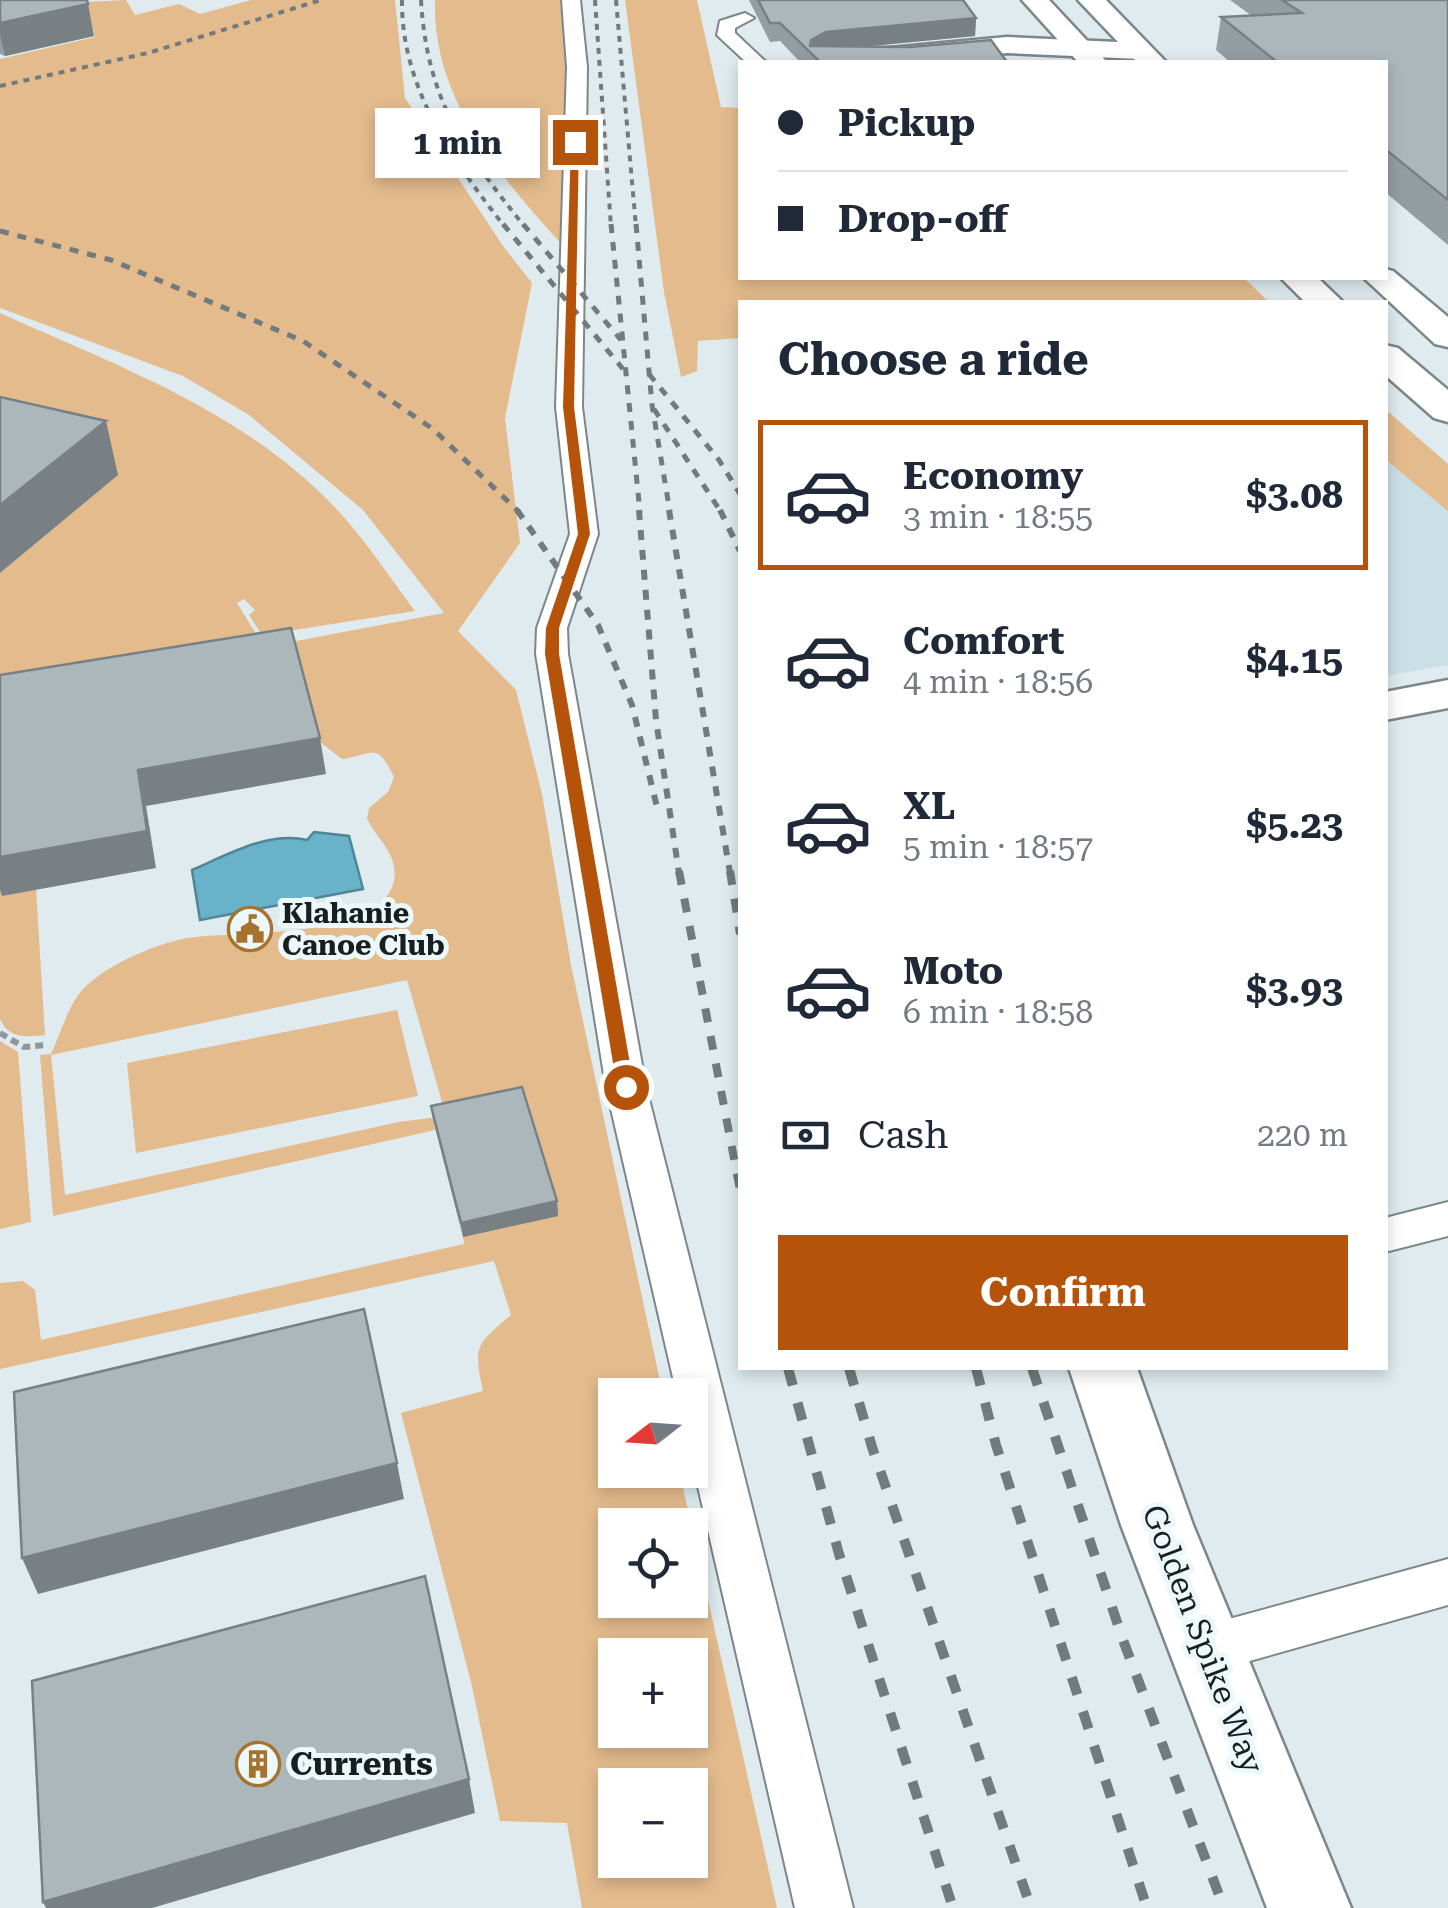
<!DOCTYPE html>
<meta charset="utf-8">
<style>
:root{--surface:#fff;--page:#f2f2f3;--text:#1f2937;--muted:#747a83;--line:#e0e1e3;--accent:#b45309}
body{margin:0;font-family:"Roboto Serif",serif;background:var(--page);color:var(--text);height:100vh;display:flex;flex-direction:column;font-size:38px;white-space:nowrap}
*{box-sizing:border-box;margin:0}
p{font-size:32px;color:var(--muted)}
.icon{flex:none;width:55px;height:55px;fill:none;stroke:currentColor;stroke-width:2;stroke-linecap:round;stroke-linejoin:round}
.map{position:relative;flex:1;overflow:hidden}
.details{position:absolute;left:738px;top:300px;width:650px;height:1070px;display:flex;flex-direction:column;background:var(--surface);border-radius:0px;box-shadow:0 5px 15px #0003}
.details>*{flex:none}
.top-card{position:absolute;left:738px;top:60px;width:650px;height:220px;border-radius:0px;box-shadow:0 5px 15px #0003;display:grid;align-content:center;height:220px;padding:0 40px;background:var(--surface)}
.needle{width:65px;rotate:253deg}
.fabs{position:absolute;left:598px;top:1378px;display:grid;gap:20px}
.fabs a{display:grid;place-items:center;width:110px;height:110px;border-radius:0px;background:var(--surface);box-shadow:0 5px 15px #0003;font-size:50px}
.end{position:absolute;width:45px;height:45px;margin:-22px;border:12px solid #b45309;background:#fff;box-shadow:0 0 0 5px #fff}
.from{border-radius:50%}
.bubble{position:absolute;height:70px;border-radius:0px;background:var(--surface);box-shadow:0 5px 15px #0003;font-size:32px;font-weight:700;line-height:70px;text-align:center}
.top-card b{display:flex;align-items:center;gap:35px;height:95px;font-size:38px}
.top-card b+b{border-top:2px solid var(--line)}
.top-card i{width:25px;height:25px;background:var(--text)}
ul{padding:0;list-style:none}
li{display:flex;align-items:center;gap:30px;height:150px;margin:0 20px 15px;padding:0 20px;border:5px solid transparent;border-radius:0px}
li div{flex:1}
li b{display:block;font-size:38px}
li em{font-style:normal;font-weight:700}
li.selected{border-color:var(--accent)}
li>.icon{width:90px;height:90px;stroke-width:1.5}
h2{padding:0 40px;font-size:45px;line-height:120px}
.pay{display:flex;align-items:center;gap:25px;height:110px;padding:0 40px;font-size:38px}
.pay p{margin-inline-start:auto}
.primary-button{display:flex;gap:20px;margin-top:auto;padding:20px 40px}
.primary-button a{flex:1;height:115px;border-radius:0px;background:var(--accent);color:#fff;font-size:40px;font-weight:700;line-height:115px;text-align:center}
.map>svg:first-child{display:block}
</style>
<div class="map">
<svg width="1448" height="1908" viewBox="0 0 1448 1908">
<rect width="100%" height="100%" fill="#dfebef"/>
<path fill="#cbdfe7" d="M1385,409L1448,464V665L1385,676Z"/>
<g fill="#e3bb8d" fill-rule="evenodd">
<path d="M126,0L135,15L179,4L200,14L251,0H395L405,98L503,246L532,283L505,418L520,543L458,631L516,690L542,794L571,965L663,1395H615V1470H679L777,1908H582L567,1823L500,1821L472,1686L401,1413L483,1391C473,1345 476,1345 511,1315L494,1261L0,1369V1283L23,1281L35,1290L41,1340L464,1244L463,1237L522,1223L433,1120L435,1130L53,1216L40,1055L51,1054C61,1033 69,1002 86,986C110,964 151,946 182,939C229,929 383,943 394,880C399,855 377,839 367,819L369,808L388,792L394,777C376,739 372,756 342,759L316,739L291,642L444,613L363,510L249,415L183,376L0,308V59L95,37L86,2ZM407,980L446,1116L399,1122L65,1195L51,1055ZM615,1525H690V1600H615ZM615,1655H690V1730H615ZM615,1785H690V1860H615Z"/>
<path d="M435,0H560L567,75L564,247C501,177 432,100 435,0Z"/>
<path d="M625,0H697L721,107L740,108V278H1244L1269,302H740V338L698,341L697,371L681,377L664,292Z"/>
<path d="M0,313C120,367 251,414 341,514C368,544 391,579 415,611L262,635L249,615L255,610L244,599L237,603L258,637L0,681V573L117,475L0,447Z"/>
<path d="M1385,409L1448,464V511L1385,459Z"/>
<path d="M0,862L36,889L45,1035C25,1037 9,1039 0,1019Z"/>
<path d="M397,1010L418,1096L136,1153L127,1063Z"/>
<path d="M0,1041L18,1052L31,1222L0,1229Z"/>
</g>
<path fill="#69b3ca" stroke="#518697" stroke-width="2.5" d="M314,832L349,836L363,889L200,920L192,870C227,855 268,831 307,840Z"/>
<g fill="none" stroke-linecap="round" stroke-linejoin="round">
<defs>
<g id="service">
<path d="M562,0H580L587,67L582,407L598,534L567,628L568,654L646,1087L853,1908H795L690,1452V1395H677L606,1087L536,654L537,628L570,534L556,407L567,67Z"/>
<path d="M745,13L754,18L735,28V33L766,62H746L717,35L720,21Z"/>
<path d="M1448,1202V1236L1385,1252V1218Z"/>
<path d="M1448,1559V1605L1207,1673L1189,1666L1181,1649L1189,1632L1207,1625Z"/>
</g>
<g id="minor">
<path d="M1007,37L1140,43L1154,51L1140,59L1007,53L909,62H812L826,54Z"/>
<path d="M1448,680V708L1385,720V692Z"/>
<path d="M1069,1368H1137L1193,1525L1351,1908H1267L1121,1525Z"/>
</g>
<g id="primary">
<path d="M1022,0H1049L1107,62H1078Z"/>
<path d="M1078,0H1106L1166,62H1137Z"/>
<path d="M1385,269L1393,271L1448,317V347L1435,344L1364,278H1385Z"/>
<path d="M1281,278H1318L1343,302H1305Z"/>
<path d="M1385,345L1398,348L1448,390V422L1434,418L1385,375Z"/>
</g>
</defs>
<use href="#service" stroke="#7c878b" stroke-width="4"/>
<use href="#minor" stroke="#7c878b" stroke-width="5"/>
<use href="#primary" stroke="#7c878b" stroke-width="5"/>
<path stroke="#8e979a" stroke-width="6" stroke-dasharray="8 5" stroke-linecap="butt" d="M0,1033L24,1047L46,1045"/>
<use href="#service" fill="#fff" fill-rule="evenodd"/>
<use href="#minor" fill="#fff" fill-rule="evenodd"/>
<use href="#primary" fill="#fff" fill-rule="evenodd"/>
<g stroke="#727a7d" stroke-width="4" stroke-dasharray="6 6" stroke-linecap="butt">
<path d="M402,0C401,87 453,161 505,227"/>
<path d="M421,0C427,100 464,151 525,227"/>
<path d="M595,0L611,227"/>
<path d="M616,0L636,227"/>
<path d="M0,86L148,53L321,0"/>
</g>
<g stroke="#727a7d" stroke-width="5" stroke-dasharray="9 9" stroke-linecap="butt">
<path d="M503,224L623,369"/>
<path d="M523,224L621,340"/>
<path d="M611,224L640,512"/>
<path d="M636,224L652,405L670,512"/>
<path d="M0,231L111,260L303,341L433,429L519,512"/>
<path d="M649,374L719,460L740,494"/>
<path d="M654,409L721,512"/>
</g>
<g stroke="#727a7d" stroke-width="6" stroke-dasharray="10 10" stroke-linecap="butt">
<path d="M517,510L598,625L632,705L657,807"/>
<path d="M639,510L656,720L679,873"/>
<path d="M669,510L730,873"/>
<path d="M720,510L740,551"/>
</g>
<g stroke="#727a7d" stroke-width="8" stroke-dasharray="14 14" stroke-linecap="butt">
<path d="M679,871L740,1190"/>
<path d="M730,871L740,934"/>
</g>
<g stroke="#727a7d" stroke-width="10" stroke-dasharray="18 18" stroke-linecap="butt">
<path d="M788,1368L839,1554L953,1908"/>
<path d="M849,1368L872,1447L1031,1908"/>
<path d="M976,1368L996,1445L1147,1908"/>
<path d="M1032,1368L1123,1640L1224,1908"/>
</g>
</g>
<g fill="#949da2">
<path d="M0,0L94,36L5,56L0,54Z"/>
<path d="M749,0H963L976,18L975,36L867,46L1007,62H800L780,41L770,42Z"/>
<path d="M1230,0H1448V245L1385,192V62H1230L1216,50L1221,17L1252,16Z"/>
<path d="M431,1106L557,1201L558,1216L463,1237L433,1120Z"/>
</g>
<g fill="#788084">
<path d="M88,4L94,36L5,56L0,35V23Z"/>
<path d="M976,18L975,36L809,52L811,40L826,32Z"/>
<path d="M106,421L118,475L0,573V505Z"/>
<path d="M320,738L326,774L146,806L156,868L2,896L0,890V857L138,770Z"/>
<path d="M557,1201L558,1216L463,1237L461,1223Z"/>
<path d="M397,1463L404,1499L38,1594L22,1558Z"/>
<path d="M469,1779L475,1813L152,1908H46L43,1902Z"/>
</g>
<g fill="#acb7bc" stroke="#788084" stroke-width="2.5">
<path d="M0,0H87L88,4L0,23Z"/>
<path d="M758,0H963L976,18L826,32L811,40L810,46L910,47L991,40L1007,62H820L780,23H770Z"/>
<path d="M1282,0H1448V200L1385,149V62H1277L1221,17L1302,13Z"/>
<path d="M0,397L106,421L0,505Z"/>
<path d="M291,628L320,738L138,770L147,831L0,857V675Z"/>
<path d="M522,1087L557,1201L461,1223L431,1106Z"/>
<path d="M364,1309L397,1463L22,1558L14,1392Z"/>
<path d="M425,1576L469,1779L43,1902L32,1681Z"/>
</g>
<path fill="#b45309" d="M575,140L579,142L574,407L590,534L559,628V654L634,1087L626,1093L617,1087L545,654L546,628L578,534L563,407L571,142Z"/>
<defs>
<symbol id="civic-ring" viewBox="-11 -11 22 22"><circle r="9.5" fill="#ecf8fc" stroke="#a7722b" stroke-width="1.5"/><path d="M-.6-6.5H3V-4.5H.6V-3L4-1V1h2V6H-6V1h2V-1L-.6-3ZM-1.2 2.5V6h2.4V2.5Z" fill="#a7722b"/></symbol>
<symbol id="building-ring" viewBox="-11 -11 22 22"><circle r="9.5" fill="#ecf8fc" stroke="#a7722b" stroke-width="1.5"/><path d="M-4-6H4V6H1V3H-1V6H-4ZM-2.5-4.3h1.7v1.8h-1.7ZM.8-4.3h1.7v1.8H.8ZM-2.5-1h1.7V.8h-1.7ZM.8-1h1.7V.8H.8Z" fill="#a7722b"/></symbol>
</defs>
<g fill-rule="evenodd">
<use href="#civic-ring" x="225" y="904" width="50" height="50"/>
<use href="#building-ring" x="233" y="1739" width="50" height="50"/>
</g>
<g text-anchor="middle" stroke-width="10" stroke-linejoin="round" paint-order="stroke">
<g font-size="28" font-weight="bold" fill="#191e1f" stroke="#ecf8fc" text-anchor="start">
<text x="282" y="923">Klahanie<tspan x="282" dy="32">Canoe Club</tspan></text>
</g>
<g font-size="32" fill="#191e1f" stroke="#ecf8fc">
<text transform="translate(1203 1639) rotate(69)" y="11">Golden Spike Way</text>
</g>
<g font-size="32" font-weight="bold" fill="#191e1f" stroke="#ecf8fc" text-anchor="start">
<text x="290" y="1775">Currents</text>
</g>
</g>
</svg>
<div class="fabs">
<a><svg class="needle" viewBox="-14 -14 28 28"><path d="M0-13l5 13h-10z" fill="#e53935"/><path d="M0 13l5-13h-10z" fill="#747a83"/></svg></a>
<a><svg class="icon" aria-label="locate" viewBox="0 0 24 24"><circle cx="12" cy="12" r="6"/><path d="M12 2v4M12 18v4M2 12h4M18 12h4"/></svg></a>
<a>+</a>
<a>−</a>
</div>
<i class="end from" style="left:626px;top:1087px"></i>
<i class="end" style="left:575px;top:142px"></i>
<div class="bubble" style="left:375px;top:108px;width:165px">1 min</div>
<div class="top-card">
<b><i class="from"></i>Pickup</b>
<b><i></i>Drop-off</b>
</div>
<section class="details">
<h2>Choose a ride</h2>
<ul>
<li class="selected"><svg class="icon" aria-label="car" viewBox="0 0 24 24"><path d="M5 17H2v-5l4-1 3-4h7l3 4 3 1v5h-3M9 17h6M6 11h13"/><circle cx="7" cy="17" r="2"/><circle cx="17" cy="17" r="2"/></svg><div><b>Economy</b><p>3 min · 18:55</p></div><em>$3.08</em></li>
<li><svg class="icon" aria-label="car" viewBox="0 0 24 24"><path d="M5 17H2v-5l4-1 3-4h7l3 4 3 1v5h-3M9 17h6M6 11h13"/><circle cx="7" cy="17" r="2"/><circle cx="17" cy="17" r="2"/></svg><div><b>Comfort</b><p>4 min · 18:56</p></div><em>$4.15</em></li>
<li><svg class="icon" aria-label="car" viewBox="0 0 24 24"><path d="M5 17H2v-5l4-1 3-4h7l3 4 3 1v5h-3M9 17h6M6 11h13"/><circle cx="7" cy="17" r="2"/><circle cx="17" cy="17" r="2"/></svg><div><b>XL</b><p>5 min · 18:57</p></div><em>$5.23</em></li>
<li><svg class="icon" aria-label="car" viewBox="0 0 24 24"><path d="M5 17H2v-5l4-1 3-4h7l3 4 3 1v5h-3M9 17h6M6 11h13"/><circle cx="7" cy="17" r="2"/><circle cx="17" cy="17" r="2"/></svg><div><b>Moto</b><p>6 min · 18:58</p></div><em>$3.93</em></li>
</ul>
<div class="pay"><svg class="icon" aria-label="cash" viewBox="0 0 24 24"><path d="M3 7h18v10H3z"/><circle cx="12" cy="12" r="2"/></svg>Cash<p>220 m</p></div>
<div class="primary-button"><a>Confirm</a></div>
</section>
</div>
